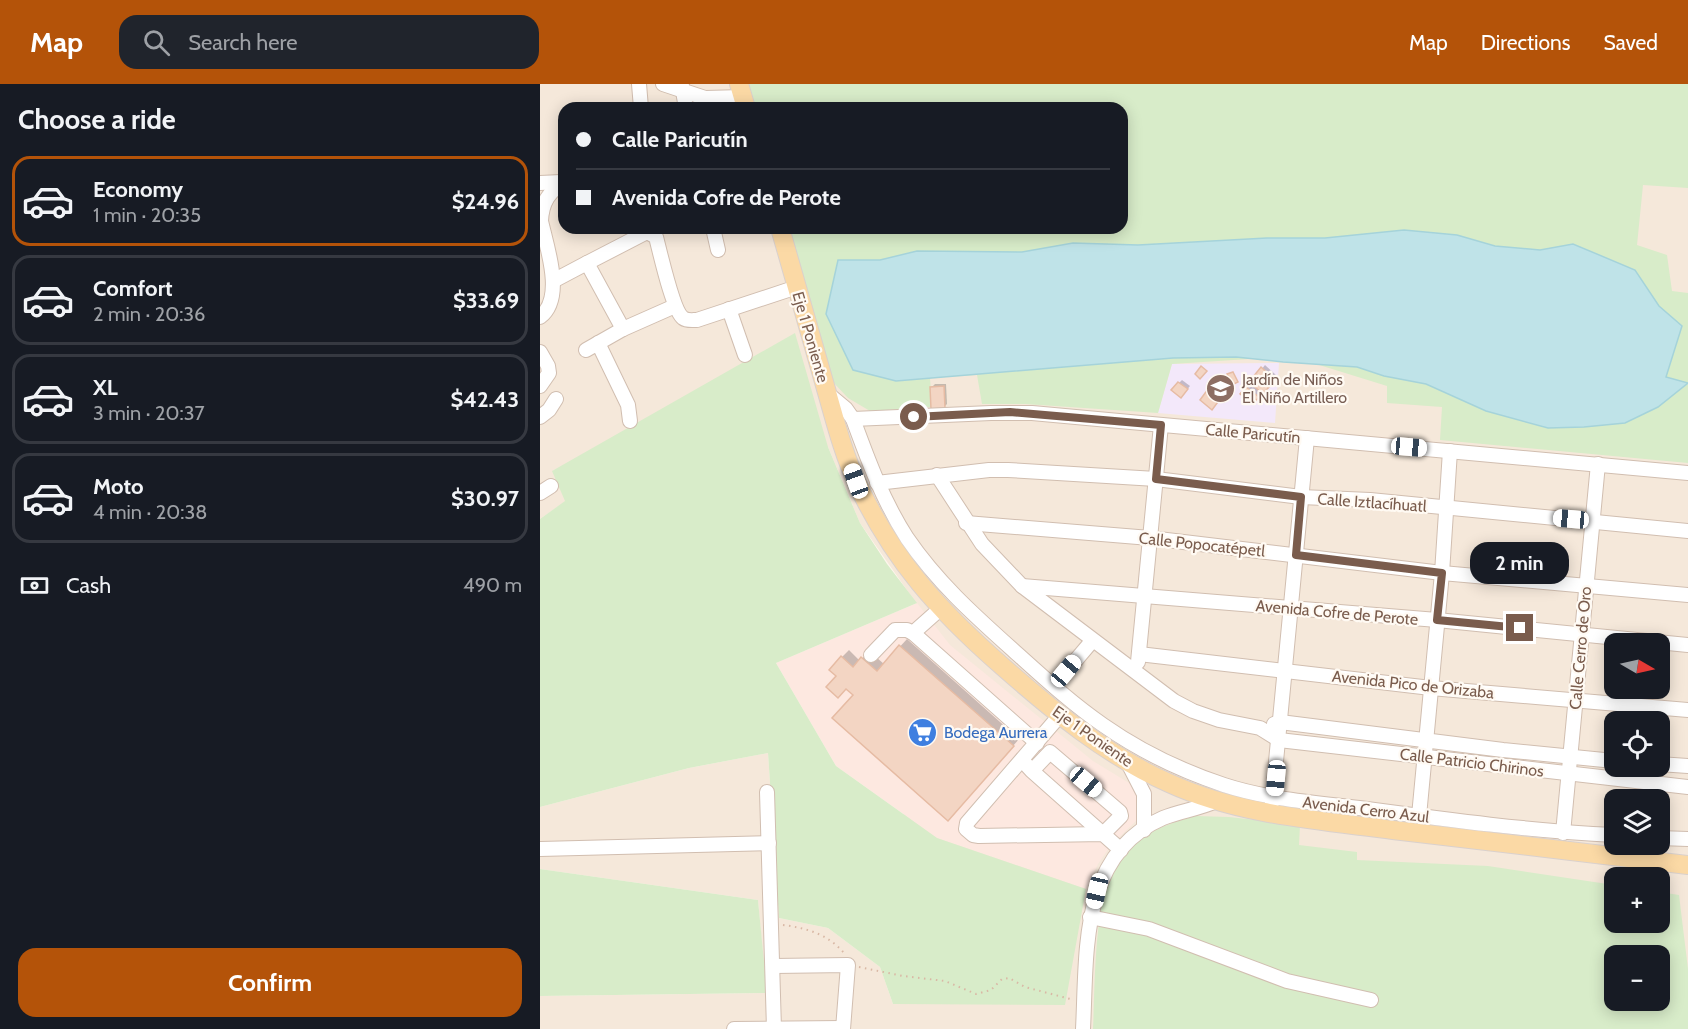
<!DOCTYPE html>
<meta charset="utf-8">
<style>
:root{--surface:#171b24;--page:#20242c;--text:#f1f3f6;--muted:#9ea1a6;--line:#363941;--accent:#b45309}
body{margin:0;font-family:Cabin,sans-serif;background:var(--page);color:var(--text);height:100vh;display:flex;flex-direction:column;font-size:22px;white-space:nowrap}
*{box-sizing:border-box;margin:0}
p{font-size:20px;color:var(--muted)}
.icon{flex:none;width:33px;height:33px;fill:none;stroke:currentColor;stroke-width:2;stroke-linecap:round;stroke-linejoin:round}
.map{position:relative;flex:1;overflow:hidden}
.details{display:flex;flex-direction:column;background:var(--surface);width:540px}
.details>*{flex:none}
.banner{position:absolute;left:18px;top:18px;width:570px;height:132px;border-radius:18px;box-shadow:0 3px 15px #0003;display:grid;align-content:center;height:132px;padding:0 18px;background:var(--surface)}
.needle{width:39px;rotate:99deg}
.buttons{position:absolute;left:1064px;top:549px;display:grid;gap:12px}
.buttons a{display:grid;place-items:center;width:66px;height:66px;border-radius:12px;background:var(--surface);box-shadow:0 3px 15px #0003;font-size:30px}
.end{position:absolute;width:27px;height:27px;margin:-14px;border:8px solid #7a5c4d;background:#fff;box-shadow:0 0 0 3px #fff}
.from{border-radius:50%}
.bubble{position:absolute;height:42px;border-radius:18px;background:var(--surface);box-shadow:0 3px 15px #0003;font-size:20px;font-weight:800;line-height:42px;text-align:center}
.car{position:absolute;width:18px;height:36px;margin:-18px -9px;border-radius:8px;box-shadow:0 0 4px 2px #0007;background:linear-gradient(#fff 24%,#345 0 40%,#fff 0 76%,#345 0 86%,#fff 0)}
.banner b{display:flex;align-items:center;gap:21px;height:57px;font-size:22px}
.banner b+b{border-top:2px solid var(--line)}
.banner i{width:15px;height:15px;background:var(--text)}
ul{padding:0;list-style:none}
li{display:flex;align-items:center;gap:18px;height:90px;margin:0 12px 9px;padding:0 6px;border:3px solid var(--line);border-radius:18px}
li div{flex:1}
li b{display:block;font-size:22px}
li em{font-style:normal;font-weight:800}
li.active{border-color:var(--accent)}
li>.icon{width:54px;height:54px;stroke-width:1.5}
h2{padding:0 18px;font-size:27px;line-height:72px}
.pay{display:flex;align-items:center;gap:15px;height:66px;padding:0 18px;font-size:22px}
.pay p{margin-inline-start:auto}
.cta{display:flex;gap:12px;margin-top:auto;padding:12px 18px}
.cta a{flex:1;height:69px;border-radius:18px;background:var(--accent);color:#fff;font-size:24px;font-weight:800;line-height:69px;text-align:center}
header{display:flex;align-items:center;gap:36px;box-sizing:border-box;height:84px;padding:0 30px;background:var(--accent);color:#fff}
header strong{font-size:28px}
nav{display:flex;gap:33px;margin-inline-start:auto;font-size:21px}
.search{width:420px;height:54px;background:var(--page);display:flex;align-items:center;gap:15px;box-sizing:border-box;padding:0 21px;border-radius:18px;color:var(--muted);font-size:22px}
main{display:flex;flex:1;min-height:0}
.map>svg:first-child{display:block}
</style>
<header>
<strong>Map</strong>
<div class="search"><svg class="icon" aria-label="search" viewBox="0 0 24 24"><circle cx="10" cy="10" r="6"/><path d="M15 15l6 6"/></svg>Search here</div>
<nav><a>Map</a><a>Directions</a><a>Saved</a></nav>
</header>
<main>
<section class="details">
<h2>Choose a ride</h2>
<ul>
<li class="active"><svg class="icon" aria-label="car" viewBox="0 0 24 24"><path d="M5 17H2v-5l4-1 3-4h7l3 4 3 1v5h-3M9 17h6M6 11h13"/><circle cx="7" cy="17" r="2"/><circle cx="17" cy="17" r="2"/></svg><div><b>Economy</b><p>1 min · 20:35</p></div><em>$24.96</em></li>
<li><svg class="icon" aria-label="car" viewBox="0 0 24 24"><path d="M5 17H2v-5l4-1 3-4h7l3 4 3 1v5h-3M9 17h6M6 11h13"/><circle cx="7" cy="17" r="2"/><circle cx="17" cy="17" r="2"/></svg><div><b>Comfort</b><p>2 min · 20:36</p></div><em>$33.69</em></li>
<li><svg class="icon" aria-label="car" viewBox="0 0 24 24"><path d="M5 17H2v-5l4-1 3-4h7l3 4 3 1v5h-3M9 17h6M6 11h13"/><circle cx="7" cy="17" r="2"/><circle cx="17" cy="17" r="2"/></svg><div><b>XL</b><p>3 min · 20:37</p></div><em>$42.43</em></li>
<li><svg class="icon" aria-label="car" viewBox="0 0 24 24"><path d="M5 17H2v-5l4-1 3-4h7l3 4 3 1v5h-3M9 17h6M6 11h13"/><circle cx="7" cy="17" r="2"/><circle cx="17" cy="17" r="2"/></svg><div><b>Moto</b><p>4 min · 20:38</p></div><em>$30.97</em></li>
</ul>
<div class="pay"><svg class="icon" aria-label="cash" viewBox="0 0 24 24"><path d="M3 7h18v10H3z"/><circle cx="12" cy="12" r="2"/></svg>Cash<p>490 m</p></div>
<div class="cta"><a>Confirm</a></div>
</section>
<div class="map">
<svg width="1148" height="945" viewBox="0 0 1148 945">
<rect width="100%" height="100%" fill="#fdf6ec"/>
<path fill="#f5e8da" fill-rule="evenodd" d="M0,0H1148V945H0V912L226,909L218,816L0,785V723L149,684L228,669L239,834L288,844L340,883L353,920L376,519L320,439L288,363L13,386L26,417L0,435ZM24,24H582V144H24ZM1074,560H1119V604H1074ZM1074,638H1119V682H1074ZM1074,716H1119V760H1074ZM1074,794H1119V838H1074ZM1074,872H1119V916H1074Z"/>
<path fill="#fde8e0" d="M377,519L410,561L553,677L594,702L601,711L599,734L571,761L558,780L546,805L397,754L296,682L236,579Z"/>
<path fill="#f3e8fa" d="M739,279L735,339L618,329L632,280Z"/>
<g fill="#d8ecc9" fill-rule="evenodd">
<path d="M207,0H1148V104L1103,101L1097,161L1127,171L1132,207L1148,209V379L900,356L902,323L847,319V302L776,280L813,282L784,270L632,280L618,329L485,320H442L437,291L390,294L392,323L330,327L308,314L293,298L249,144H582V24H214Z"/>
<path d="M255,249L288,363L320,439L347,480L377,519L236,579L296,682L397,754L546,805L525,921L353,920L340,883L288,844L239,834L228,669L149,684L0,723V435L25,417L12,387Z"/>
<path d="M656,732L689,733L760,741L759,761L817,768V776L948,782L1074,801V838H1119V808L1139,811L1148,885V945H553C555,903 554,821 573,785C590,754 624,740 656,732ZM1074,872H1119V916H1074Z"/>
<path d="M0,785L218,816L227,909L0,912Z"/>
</g>
<path fill="#bfe3e8" stroke="#a5d3da" stroke-width="1.5" d="M864,146L917,151L955,162L1000,166L1033,160L1095,186L1119,222L1142,242L1126,293L1148,299L1118,323L1085,339L1044,343L1008,344L946,327L886,300L844,292L817,283L743,278L696,273L633,274L356,297L313,286L286,230L298,176H340L377,167L482,168L533,159L598,161L727,154H785Z"/>
<g fill="#0003">
<path d="M725,281L737,292L713,318L703,309Z"/>
<path d="M642,296L650,302L644,309L639,299Z"/>
<path d="M675,299L685,307L675,321L662,316Z"/>
<path d="M395,300H406L407,320L404,323L392,303Z"/>
<path d="M367,555L479,655L415,728L298,592L302,573L309,566L320,577L329,567L344,580Z"/>
</g>
<g fill="#f3d5c3" stroke="#e6bba3" stroke-width="1.5">
<path d="M661,282L667,287L660,295L655,290Z"/>
<path d="M721,283L735,296L723,310L709,298Z"/>
<path d="M693,288L698,298L692,301L687,290Z"/>
<path d="M638,298L648,305L641,314L631,306Z"/>
<path d="M671,301L683,311L672,326L660,316Z"/>
<path d="M404,302L405,324L391,325L390,303Z"/>
<path d="M706,303L719,313L713,320L700,310Z"/>
<path d="M359,561L474,662L408,737L292,634L313,611L306,605L298,614L286,603L296,592L289,586L301,572L313,583L321,573L337,587Z"/>
</g>
<g fill="none" stroke-linecap="round" stroke-linejoin="round">
<defs>
<g id="minor">
<path d="M99,0L101,24"/>
<path d="M123,0L165,14L203,13"/>
<path d="M142,2L146,24"/>
<path d="M0,99L21,98"/>
<path d="M173,144L178,166"/>
<path d="M13,197L47,179"/>
<path d="M189,225L205,271"/>
<path d="M0,233C25,214 7,164 1,137C2,117 9,109 24,97"/>
<path d="M83,245L47,179L107,148L116,153C120,168 133,227 143,234C147,237 152,236 157,236L257,203"/>
<path d="M58,259L88,321L90,337"/>
<path d="M46,266L83,245L135,222"/>
<path d="M0,268L8,282L9,289L0,302"/>
<path d="M288,310L306,325L313,335L451,329H492L1148,389"/>
<path d="M0,333L9,326L16,315"/>
<path d="M313,335C328,376 343,417 367,454C397,498 434,531 473,566C502,592 531,619 563,641C600,667 642,687 684,701C730,716 780,719 827,725C909,736 991,747 1074,751"/>
<path d="M397,391L442,460L482,502L634,617L653,627L679,636L720,644L739,656L1148,703"/>
<path d="M337,399L449,386H468L616,395L761,413L830,416L1148,447"/>
<path d="M0,409L11,402"/>
<path d="M426,439L610,454L902,489L1148,511"/>
<path d="M482,502L897,536L1148,561"/>
<path d="M400,525L373,549L497,659"/>
<path d="M599,570L891,604L1148,626"/>
<path d="M331,571L355,546H367L373,549"/>
<path d="M598,578L621,341"/>
<path d="M514,602L552,557"/>
<path d="M521,630L427,739L426,745L433,751L439,752L563,750L581,766"/>
<path d="M734,640L740,638L963,666L1074,677"/>
<path d="M482,676L492,687L563,750L581,732L580,728L510,668L492,687"/>
<path d="M587,677L604,710V746"/>
<path d="M1119,680L1148,682"/>
<path d="M227,708L234,945"/>
<path d="M732,719L767,354"/>
<path d="M879,732L902,489L910,367"/>
<path d="M1023,749L1058,380"/>
<path d="M1119,754L1148,755"/>
<path d="M0,765L229,759"/>
<path d="M550,833L609,845L747,897L831,916"/>
<path d="M234,882L308,881L303,945"/>
<path d="M194,945L303,944"/>
<path d="M543,945C547,869 539,770 623,734C640,727 659,725 676,717"/>
</g>
<g id="major">
<path d="M199,0L206,24"/>
<path d="M240,144C255,198 271,251 286,305C295,336 303,369 317,399C353,476 399,527 462,582C512,626 567,672 629,699C699,731 777,736 853,746C951,758 1049,770 1148,781"/>
</g>
</defs>
<use href="#minor" stroke="#d1beb0" stroke-width="16"/>
<use href="#major" stroke="#dad1cd" stroke-width="20"/>
<g stroke="#d9b8a5" stroke-width="2" stroke-dasharray="1.5 4.5" stroke-linecap="butt">
<path d="M243,841C266,844 288,850 304,869"/>
<path d="M319,883L363,892L405,897L436,910L451,906L462,895L469,894L485,903L534,916"/>
</g>
<use href="#minor" stroke="#fff" stroke-width="14"/>
<use href="#major" stroke="#fbd9a5" stroke-width="18"/>
</g>
<g fill="none" stroke-linecap="round" stroke-linejoin="round">
<path stroke="#7a5c4d" stroke-width="8" d="M374,333L470,328L621,341L616,395L761,413L756,471L902,489L897,536L980,544"/>
</g>
<defs>
<symbol id="school-disc" viewBox="-11 -11 22 22"><circle r="9.5" fill="#8d6e63" stroke="#fffaf3"/><path d="M0-5L7-2L0 1L-7-2ZM-4 1L0 2.5L4 1V4Q0 6-4 4Z" fill="#fff"/></symbol>
<symbol id="supermarket-disc" viewBox="-11 -11 22 22"><circle r="9.5" fill="#3f7fe0" stroke="#fffaf3"/><path d="M-6-5.5h2.5l.6 2H6L4.5 2H-2.5L-4.4-4H-6ZM-1.5 3.2a1.3 1.3 0 1 0 .1 0ZM3 3.2a1.3 1.3 0 1 0 .1 0Z" fill="#fff"/></symbol>
</defs>
<g fill-rule="evenodd">
<use href="#school-disc" x="664" y="288" width="33" height="33"/>
<use href="#supermarket-disc" x="366" y="632" width="33" height="33"/>
</g>
<g text-anchor="middle" stroke-width="4.5" stroke-linejoin="round" paint-order="stroke">
<g font-size="16" fill="#7a5c4d" stroke="#fffaf3">
<text transform="translate(271 253) rotate(74)" y="6">Eje 1 Poniente</text>
<text transform="translate(713 349) rotate(5)" y="6">Calle Paricutín</text>
<text transform="translate(832 418) rotate(4)" y="6">Calle Iztlacíhuatl</text>
<text transform="translate(662 460) rotate(6)" y="6">Calle Popocatépetl</text>
<text transform="translate(797 528) rotate(5)" y="6">Avenida Cofre de Perote</text>
<text transform="translate(1040 564) rotate(-85)" y="6">Calle Cerro de Oro</text>
<text transform="translate(873 600) rotate(6)" y="6">Avenida Pico de Orizaba</text>
<text transform="translate(553 652) rotate(35)" y="6">Eje 1 Poniente</text>
<text transform="translate(932 678) rotate(7)" y="6">Calle Patricio Chirinos</text>
<text transform="translate(826 725) rotate(7)" y="6">Avenida Cerro Azul</text>
</g>
<g font-size="16" fill="#785e54" stroke="#fffaf3" text-anchor="start">
<text x="702" y="301">Jardín de Niños<tspan x="702" dy="18">El Niño Artillero</tspan></text>
</g>
<g font-size="16" fill="#366cbe" stroke="#fffaf3" text-anchor="start">
<text x="404" y="654">Bodega Aurrera</text>
</g>
</g>
</svg>
<div class="buttons">
<a><svg class="needle" viewBox="-14 -14 28 28"><path d="M0-13l5 13h-10z" fill="#e53935"/><path d="M0 13l5-13h-10z" fill="#9ea1a6"/></svg></a>
<a><svg class="icon" aria-label="locate" viewBox="0 0 24 24"><circle cx="12" cy="12" r="6"/><path d="M12 2v4M12 18v4M2 12h4M18 12h4"/></svg></a>
<a><svg class="icon" aria-label="layers" viewBox="0 0 24 24"><path d="M12 4l9 5-9 5-9-5zM3 14l9 5 9-5"/></svg></a>
<a>+</a>
<a>−</a>
</div>
<i class="end from" style="left:374px;top:333px"></i>
<i class="end" style="left:980px;top:544px"></i>
<div class="bubble" style="left:930px;top:458px;width:99px">2 min</div>
<i class="car" style="left:869px;top:363px;rotate:95deg"></i>
<i class="car" style="left:316px;top:397px;rotate:340deg"></i>
<i class="car" style="left:1031px;top:435px;rotate:275deg"></i>
<i class="car" style="left:526px;top:587px;rotate:40deg"></i>
<i class="car" style="left:736px;top:694px;rotate:185deg"></i>
<i class="car" style="left:546px;top:698px;rotate:130deg"></i>
<i class="car" style="left:557px;top:807px;rotate:193deg"></i>
<div class="banner">
<b><i class="from"></i>Calle Paricutín</b>
<b><i></i>Avenida Cofre de Perote</b>
</div>
</div>
</main>
